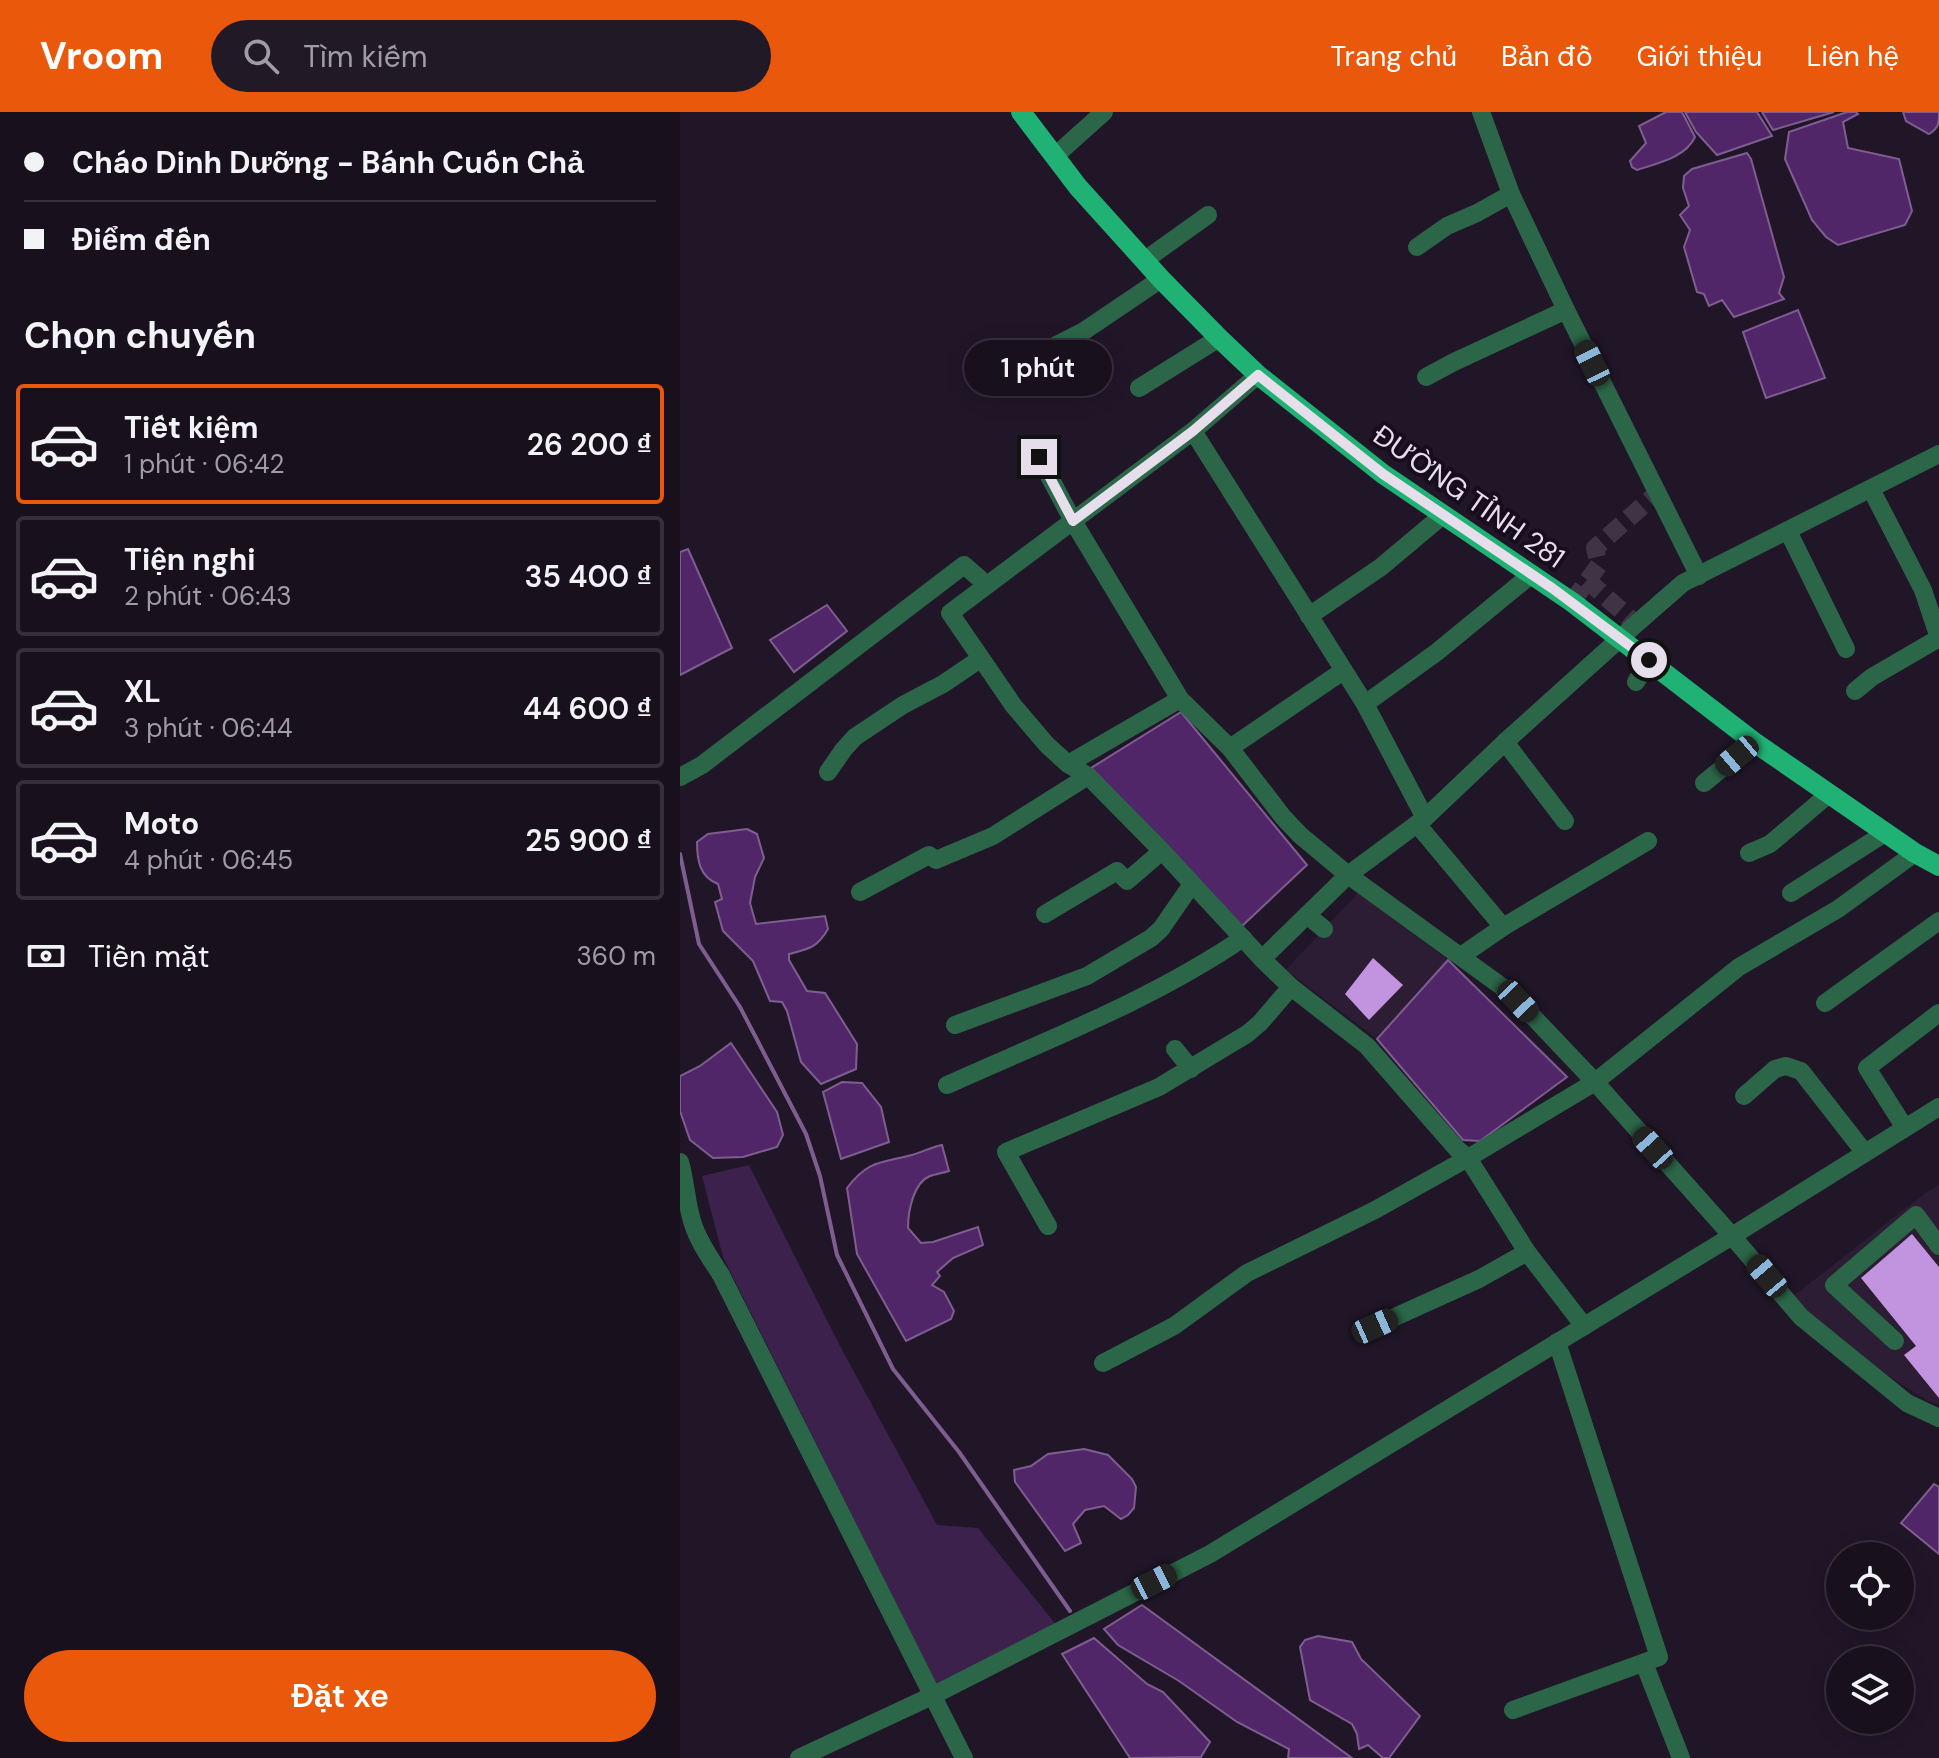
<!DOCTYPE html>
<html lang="vi">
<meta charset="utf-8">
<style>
:root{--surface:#19101e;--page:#221927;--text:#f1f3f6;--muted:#9f9da4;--line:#37303c;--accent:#ea580c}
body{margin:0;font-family:"DM Sans",sans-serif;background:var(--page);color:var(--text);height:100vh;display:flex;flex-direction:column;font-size:30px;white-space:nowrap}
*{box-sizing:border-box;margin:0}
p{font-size:26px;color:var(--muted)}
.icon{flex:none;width:44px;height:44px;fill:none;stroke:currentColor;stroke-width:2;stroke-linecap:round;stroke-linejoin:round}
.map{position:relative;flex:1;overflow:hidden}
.panel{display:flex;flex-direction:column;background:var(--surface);width:680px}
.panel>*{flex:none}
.top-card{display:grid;align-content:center;height:176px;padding:0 24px;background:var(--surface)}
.controls{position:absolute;left:1146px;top:1430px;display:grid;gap:16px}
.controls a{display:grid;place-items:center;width:88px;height:88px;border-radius:50%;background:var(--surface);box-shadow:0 4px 20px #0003,0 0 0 2px var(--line);font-size:40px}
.end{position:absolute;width:36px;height:36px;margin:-18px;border:10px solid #e6dfeb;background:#111;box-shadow:0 0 0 4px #111}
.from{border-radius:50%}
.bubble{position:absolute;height:56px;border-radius:28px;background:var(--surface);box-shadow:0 4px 20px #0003,0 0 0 2px var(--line);font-size:26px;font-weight:600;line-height:56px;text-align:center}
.car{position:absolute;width:24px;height:48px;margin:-24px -12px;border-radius:10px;box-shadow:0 0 6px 2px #0007;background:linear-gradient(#222 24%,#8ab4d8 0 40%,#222 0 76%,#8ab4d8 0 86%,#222 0)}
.top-card b{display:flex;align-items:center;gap:28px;height:76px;font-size:30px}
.top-card b+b{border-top:2px solid var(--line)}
.top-card i{width:20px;height:20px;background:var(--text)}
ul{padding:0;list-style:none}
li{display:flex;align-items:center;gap:24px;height:120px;margin:0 16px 12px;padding:0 8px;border:4px solid var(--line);border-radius:8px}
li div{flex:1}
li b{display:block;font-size:30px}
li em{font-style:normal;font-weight:600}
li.active{border-color:var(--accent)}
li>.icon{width:72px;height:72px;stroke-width:1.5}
h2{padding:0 24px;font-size:36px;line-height:96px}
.pay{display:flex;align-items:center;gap:20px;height:88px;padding:0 24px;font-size:30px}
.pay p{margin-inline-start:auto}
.primary-button{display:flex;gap:16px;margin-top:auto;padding:16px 24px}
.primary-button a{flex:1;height:92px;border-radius:48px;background:var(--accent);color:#fff;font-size:32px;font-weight:600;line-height:92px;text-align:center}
header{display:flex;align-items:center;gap:48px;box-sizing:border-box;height:112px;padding:0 40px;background:var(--accent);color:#fff}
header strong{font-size:38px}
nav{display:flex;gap:44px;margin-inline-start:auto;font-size:28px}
.search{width:560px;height:72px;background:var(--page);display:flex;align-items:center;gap:20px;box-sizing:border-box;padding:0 28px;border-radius:44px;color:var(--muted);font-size:30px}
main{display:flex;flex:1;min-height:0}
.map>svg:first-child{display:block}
</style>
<header>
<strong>Vroom</strong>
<div class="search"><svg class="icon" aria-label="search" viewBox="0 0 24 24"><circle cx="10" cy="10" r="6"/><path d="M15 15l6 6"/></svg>Tìm kiếm</div>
<nav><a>Trang chủ</a><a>Bản đồ</a><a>Giới thiệu</a><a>Liên hệ</a></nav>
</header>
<main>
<section class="panel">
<div class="top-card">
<b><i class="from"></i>Cháo Dinh Dưỡng - Bánh Cuốn Chả</b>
<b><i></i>Điểm đến</b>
</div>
<h2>Chọn chuyến</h2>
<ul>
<li class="active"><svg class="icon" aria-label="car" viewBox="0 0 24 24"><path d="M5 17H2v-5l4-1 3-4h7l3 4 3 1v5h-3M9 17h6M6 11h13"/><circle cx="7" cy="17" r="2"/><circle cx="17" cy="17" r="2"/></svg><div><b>Tiết kiệm</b><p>1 phút · 06:42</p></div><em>26 200 ₫</em></li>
<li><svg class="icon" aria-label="car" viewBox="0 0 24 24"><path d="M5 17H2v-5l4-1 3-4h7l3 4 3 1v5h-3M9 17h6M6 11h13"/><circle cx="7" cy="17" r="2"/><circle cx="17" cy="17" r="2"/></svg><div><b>Tiện nghi</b><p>2 phút · 06:43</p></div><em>35 400 ₫</em></li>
<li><svg class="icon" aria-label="car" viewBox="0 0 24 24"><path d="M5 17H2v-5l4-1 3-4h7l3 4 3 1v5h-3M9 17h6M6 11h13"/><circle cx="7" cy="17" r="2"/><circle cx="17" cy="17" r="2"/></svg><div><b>XL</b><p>3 phút · 06:44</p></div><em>44 600 ₫</em></li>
<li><svg class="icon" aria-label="car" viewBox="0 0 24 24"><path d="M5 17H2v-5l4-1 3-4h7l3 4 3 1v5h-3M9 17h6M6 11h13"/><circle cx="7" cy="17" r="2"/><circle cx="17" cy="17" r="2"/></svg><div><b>Moto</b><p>4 phút · 06:45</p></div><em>25 900 ₫</em></li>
</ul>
<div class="pay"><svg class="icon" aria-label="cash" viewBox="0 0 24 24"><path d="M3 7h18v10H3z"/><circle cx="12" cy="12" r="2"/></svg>Tiền mặt<p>360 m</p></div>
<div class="primary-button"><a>Đặt xe</a></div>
</section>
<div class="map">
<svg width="1259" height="1646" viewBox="0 0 1259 1646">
<rect width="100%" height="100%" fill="#211628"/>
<g fill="#2c1d34">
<path d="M678,781L768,848L697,927L606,858Z"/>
<path d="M1259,1073V1292L1248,1289L1207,1263L1111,1186L1244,1082Z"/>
</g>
<path fill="#3b214b" d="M69,1053L160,1234L257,1413L298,1416L382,1520L260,1581L43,1145L22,1064Z"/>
<g fill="#512669" stroke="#7e5e90" stroke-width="2">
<path d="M986,0H1002L1015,25C1005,46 978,51 957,58L952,55L950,49L966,31L959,14Z"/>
<path d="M1005,0H1077L1092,24L1037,43L1016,20Z"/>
<path d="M1082,0H1154L1093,18Z"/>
<path d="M1167,0H1176L1178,2L1163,10L1168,36L1219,47L1232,99L1225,113L1158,133L1146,125L1132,108L1105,47L1109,20Z"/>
<path d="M1223,0H1259C1259,11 1259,16 1249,22L1226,9Z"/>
<path d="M1067,41L1071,47L1104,165L1099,181L1104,187L1054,205L1042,188L1029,194L1024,182L1017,180L1004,135L1010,118L1000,103L1009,94L1003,76L1004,64L1012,57Z"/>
<path d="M1118,198L1145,266L1086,286L1063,220Z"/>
<path d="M8,437L52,536L0,563V440Z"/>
<path d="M147,493L167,519L114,560L90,528Z"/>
<path d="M501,600L627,753L562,814L411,656Z"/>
<path d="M67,717L77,722L84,746L75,765L70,791L76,812L145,804L148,817C137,836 129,837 109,842V848L127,879L145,881L177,932L176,957L141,972L121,950L107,899L102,890L90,889L73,849L43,819L35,790L42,787L38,772C20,765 17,749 17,730L28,722Z"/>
<path d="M768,848L887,965L800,1029L783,1028L697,927Z"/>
<path d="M51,931L97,1000L103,1023L97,1035L63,1045L33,1046L10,1028L0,999V964L20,954Z"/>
<path d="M162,970L182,971L201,995L209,1030L161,1047L143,980Z"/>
<path d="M262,1033L269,1059C263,1061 256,1062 250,1064C233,1071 228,1100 228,1116L241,1131L253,1130L298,1115L303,1133L273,1146L257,1160L260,1164L252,1173L264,1180L274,1199L271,1207L226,1229L177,1142L167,1076C188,1048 201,1051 232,1043C243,1040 251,1035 262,1033Z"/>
<path d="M404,1337L428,1343L452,1367L456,1375L454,1396L448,1403L441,1407L424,1394L405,1398L393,1412L401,1431L385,1439L335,1370L334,1358L351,1354L368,1342Z"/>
<path d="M1254,1372L1259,1375V1442L1221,1411Z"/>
<path d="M462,1493L672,1646H608L609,1637L557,1610L499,1569L438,1533L424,1517Z"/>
<path d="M638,1524L672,1530L681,1547L740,1604L709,1646H703L688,1633L679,1637L677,1622L672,1612L630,1588L620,1535L625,1528Z"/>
<path d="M414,1526L467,1572L483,1580L530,1630L521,1645L450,1646L382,1542Z"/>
</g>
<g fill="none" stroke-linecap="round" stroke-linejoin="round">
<path stroke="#7e5e90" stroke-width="4" d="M0,742L19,832L60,895L126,1022L140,1064L157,1143L213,1257L279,1340L390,1499"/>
</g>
<g fill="#c294df">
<path d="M693,846L723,873L689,908L665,882Z"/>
<path d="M1232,1122L1259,1155V1286L1224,1243L1236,1234L1181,1166Z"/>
</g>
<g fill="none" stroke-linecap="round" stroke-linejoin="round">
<g stroke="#3f3445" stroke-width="18" stroke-dasharray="18 9" stroke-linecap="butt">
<path d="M907,468L956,512"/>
<path d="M892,490L919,453L915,436L976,382"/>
</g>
<g stroke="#2c6648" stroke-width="18">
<path d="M801,0L831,82L886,198L1019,464"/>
<path d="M375,44L424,0"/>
<path d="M737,135L767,114L797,101L831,82"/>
<path d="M465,148L528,103"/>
<path d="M357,243L404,219L481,167"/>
<path d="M578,263L513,319L270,501L333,593L367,633L388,652L408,664L482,739L582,847L611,875L687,934L777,1037L788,1046L847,1140L904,1214"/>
<path d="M746,265L774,250L886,198"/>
<path d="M459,276L539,226"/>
<path d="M513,319L685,592L745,706"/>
<path d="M359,345L393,409L500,587L550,636L603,705L620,723L668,763L821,874L838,889L915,970L1052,1124L1121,1205L1227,1291L1259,1306"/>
<path d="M1191,377L1243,478L1259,526"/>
<path d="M1108,419L1166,537"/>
<path d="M629,504L701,455L763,403"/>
<path d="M956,570L969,548"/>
<path d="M1175,579L1192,565L1259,526"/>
<path d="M685,592L757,540L852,462"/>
<path d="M825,630L885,709"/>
<path d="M550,636L663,559"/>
<path d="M388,652L500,587"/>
<path d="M148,660L164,637L175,625L223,593L263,572L300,547"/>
<path d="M0,665L22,653L284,453L307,473"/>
<path d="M1024,671L1074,630"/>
<path d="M737,712L823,815"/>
<path d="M1069,741L1090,732L1149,682"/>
<path d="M180,780L249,743L256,748L313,724L408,664"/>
<path d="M1111,781L1205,721"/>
<path d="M365,802L437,759L447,769L482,739"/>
<path d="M627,803L644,817"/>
<path d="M781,844L823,815L968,729"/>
<path d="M582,847L668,763L745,706L825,630L956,512L1003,471L1259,342"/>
<path d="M1145,891L1259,809"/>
<path d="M275,913L407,864L471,826L481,817L512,772"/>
<path d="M495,937L511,957"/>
<path d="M267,973C367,928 472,888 563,826"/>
<path d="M1064,984L1095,957L1106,954L1121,959L1185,1041"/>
<path d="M1225,1016L1187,956L1259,901"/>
<path d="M0,1050C6,1070 6,1092 13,1112C19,1131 31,1147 41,1163L284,1646"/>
<path d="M368,1114L326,1040L479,975L567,922L580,911L611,875"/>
<path d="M695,1214L799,1167L847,1140"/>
<path d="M1215,1229L1154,1173L1236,1103L1259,1134"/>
<path d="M423,1251L494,1214L567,1161L695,1098L788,1046L915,970L1059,855L1158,797L1235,741"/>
<path d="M964,1551L1001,1646"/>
<path d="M833,1598L979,1545L877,1230"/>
<path d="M119,1646L254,1583L530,1442L1052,1124L1259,995"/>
</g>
<path stroke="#1fb274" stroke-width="20" d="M341,0L398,75L481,167L539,226L578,263L703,362L892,490L1074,630L1235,741L1259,754"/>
</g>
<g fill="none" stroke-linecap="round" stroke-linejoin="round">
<path stroke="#e6dfeb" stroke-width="10" d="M359,345L393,409L513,319L578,263L703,362L872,476L969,548"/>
</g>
<g text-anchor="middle" stroke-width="8" stroke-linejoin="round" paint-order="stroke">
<g font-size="28" fill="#e6dfeb" stroke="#180d1e">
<text transform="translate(789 384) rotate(35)" y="10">ĐƯỜNG TỈNH 281</text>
</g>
</g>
</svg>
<div class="controls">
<a><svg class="icon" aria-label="locate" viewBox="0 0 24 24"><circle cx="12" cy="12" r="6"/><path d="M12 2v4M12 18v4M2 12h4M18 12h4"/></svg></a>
<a><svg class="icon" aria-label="layers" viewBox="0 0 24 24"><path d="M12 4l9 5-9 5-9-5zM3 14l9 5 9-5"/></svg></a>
</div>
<i class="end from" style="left:969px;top:548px"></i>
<i class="end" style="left:359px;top:345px"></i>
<div class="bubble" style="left:284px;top:228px;width:148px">1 phút</div>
<i class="car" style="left:912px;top:251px;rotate:334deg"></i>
<i class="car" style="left:1057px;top:644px;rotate:230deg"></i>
<i class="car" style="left:838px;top:889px;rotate:137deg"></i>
<i class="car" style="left:973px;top:1036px;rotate:318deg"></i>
<i class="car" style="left:1087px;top:1164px;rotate:320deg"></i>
<i class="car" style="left:695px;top:1214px;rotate:66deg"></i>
<i class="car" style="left:474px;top:1470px;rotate:63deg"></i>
</div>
</main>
